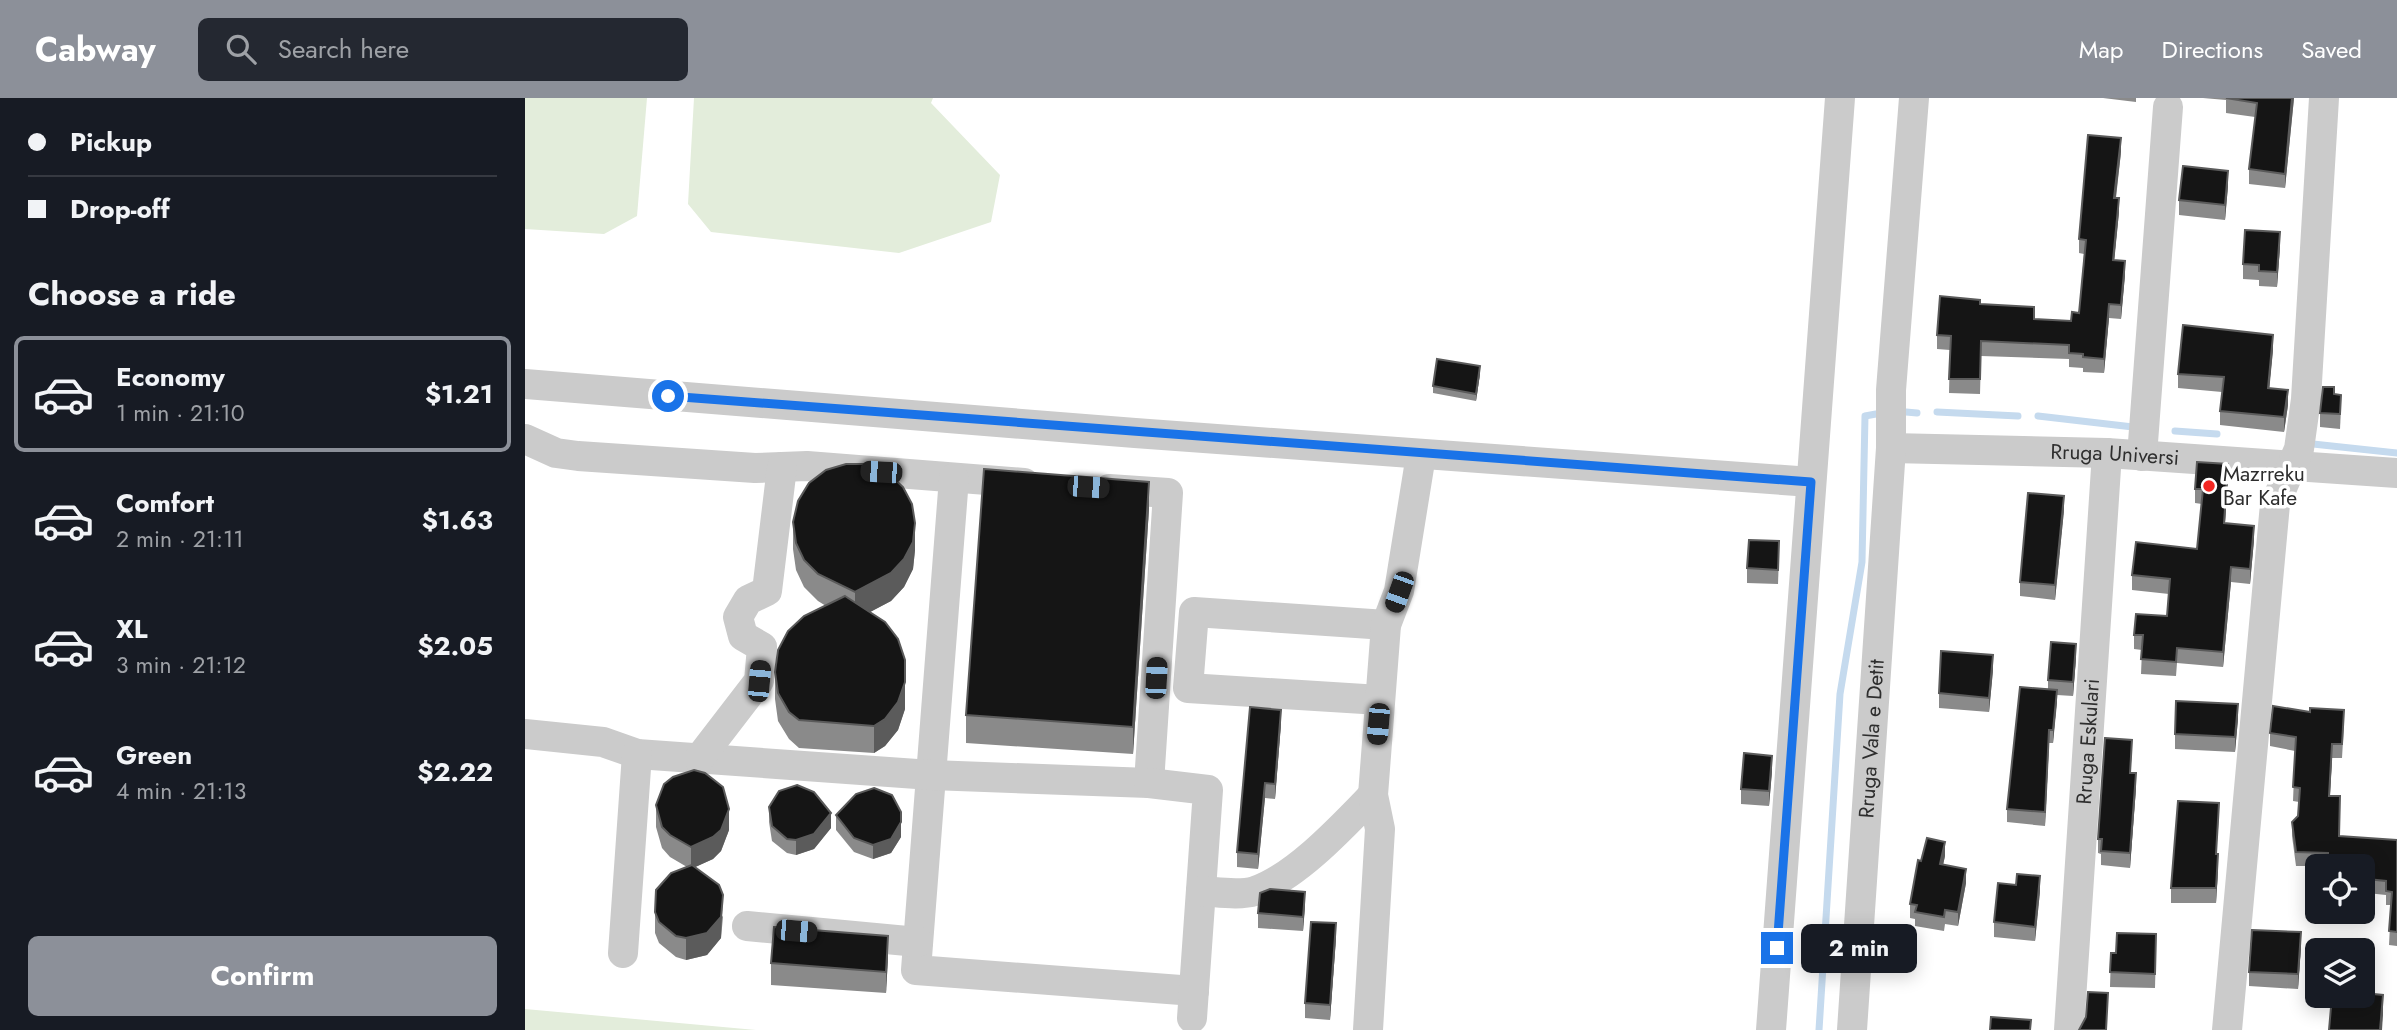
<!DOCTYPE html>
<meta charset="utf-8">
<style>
:root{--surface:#171b24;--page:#242831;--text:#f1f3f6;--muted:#9ea1a6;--line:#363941;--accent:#8c9099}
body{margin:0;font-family:Jost,sans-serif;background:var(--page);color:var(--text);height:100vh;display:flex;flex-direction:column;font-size:26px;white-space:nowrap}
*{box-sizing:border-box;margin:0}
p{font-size:23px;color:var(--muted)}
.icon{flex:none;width:38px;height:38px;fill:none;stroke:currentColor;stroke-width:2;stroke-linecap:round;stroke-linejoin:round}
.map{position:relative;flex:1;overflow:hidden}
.details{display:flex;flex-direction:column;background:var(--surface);width:525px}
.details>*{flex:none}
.banner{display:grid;align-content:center;height:154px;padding:0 28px;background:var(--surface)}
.fabs{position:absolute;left:1780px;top:756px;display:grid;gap:14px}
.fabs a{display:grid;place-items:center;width:70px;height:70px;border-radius:10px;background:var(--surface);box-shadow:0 4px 18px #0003;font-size:35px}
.end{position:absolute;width:32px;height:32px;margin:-16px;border:9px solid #1a73e8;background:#fff;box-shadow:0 0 0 4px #fff}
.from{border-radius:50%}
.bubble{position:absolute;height:49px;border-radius:10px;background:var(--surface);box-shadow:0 4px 18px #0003;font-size:23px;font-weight:700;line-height:49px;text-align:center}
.car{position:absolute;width:21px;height:42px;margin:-21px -10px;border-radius:9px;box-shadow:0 0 5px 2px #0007;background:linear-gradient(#222 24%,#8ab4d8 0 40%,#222 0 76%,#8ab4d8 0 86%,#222 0)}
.banner b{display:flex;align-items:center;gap:24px;height:66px;font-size:26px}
.banner b+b{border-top:2px solid var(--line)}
.banner i{width:18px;height:18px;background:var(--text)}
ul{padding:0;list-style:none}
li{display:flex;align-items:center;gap:21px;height:116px;margin:0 14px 10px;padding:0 14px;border:4px solid transparent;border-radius:10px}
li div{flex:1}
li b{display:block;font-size:26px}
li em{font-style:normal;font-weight:700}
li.selected{border-color:var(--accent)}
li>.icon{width:63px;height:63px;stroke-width:1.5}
h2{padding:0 28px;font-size:32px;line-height:84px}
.button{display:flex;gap:14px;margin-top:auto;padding:14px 28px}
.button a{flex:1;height:80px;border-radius:10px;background:var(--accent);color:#fff;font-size:28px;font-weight:700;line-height:80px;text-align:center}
header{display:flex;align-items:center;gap:42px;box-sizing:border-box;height:98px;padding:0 35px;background:var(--accent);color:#fff}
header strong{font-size:33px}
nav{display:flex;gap:38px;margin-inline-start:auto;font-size:24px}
.search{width:490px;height:63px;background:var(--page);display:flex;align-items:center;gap:18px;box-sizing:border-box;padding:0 24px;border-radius:10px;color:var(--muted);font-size:26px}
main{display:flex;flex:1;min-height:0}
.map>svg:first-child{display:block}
</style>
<header>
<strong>Cabway</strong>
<div class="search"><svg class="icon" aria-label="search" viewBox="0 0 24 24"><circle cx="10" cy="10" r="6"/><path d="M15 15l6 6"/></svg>Search here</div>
<nav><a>Map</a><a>Directions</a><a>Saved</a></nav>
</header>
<main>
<section class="details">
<div class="banner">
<b><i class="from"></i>Pickup</b>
<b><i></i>Drop-off</b>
</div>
<h2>Choose a ride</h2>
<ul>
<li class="selected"><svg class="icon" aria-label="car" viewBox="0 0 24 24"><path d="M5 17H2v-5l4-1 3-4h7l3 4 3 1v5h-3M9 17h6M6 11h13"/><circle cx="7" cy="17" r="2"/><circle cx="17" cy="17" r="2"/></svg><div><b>Economy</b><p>1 min · 21:10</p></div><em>$1.21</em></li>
<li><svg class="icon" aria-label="car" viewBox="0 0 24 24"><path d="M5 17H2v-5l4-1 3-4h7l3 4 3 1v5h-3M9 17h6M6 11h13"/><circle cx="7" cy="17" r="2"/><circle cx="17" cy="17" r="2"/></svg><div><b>Comfort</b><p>2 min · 21:11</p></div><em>$1.63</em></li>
<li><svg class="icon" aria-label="car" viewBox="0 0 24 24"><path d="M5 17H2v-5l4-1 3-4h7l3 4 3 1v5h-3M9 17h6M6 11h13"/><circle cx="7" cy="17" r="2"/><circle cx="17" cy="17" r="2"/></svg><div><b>XL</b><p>3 min · 21:12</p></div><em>$2.05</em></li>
<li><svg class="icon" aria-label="car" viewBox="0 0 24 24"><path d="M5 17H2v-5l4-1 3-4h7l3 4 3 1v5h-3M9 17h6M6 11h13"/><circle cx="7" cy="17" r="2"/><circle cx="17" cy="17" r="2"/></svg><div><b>Green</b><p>4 min · 21:13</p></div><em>$2.22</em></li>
</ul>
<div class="button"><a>Confirm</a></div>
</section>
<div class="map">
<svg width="1872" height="932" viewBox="0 0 1872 932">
<rect width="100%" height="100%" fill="#fff"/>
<g fill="#e3eddb">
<path d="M0,0H122L112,118L79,136L0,131Z"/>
<path d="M169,0H408L406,5L475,77L466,124L374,155L186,134L163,106Z"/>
<path d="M0,911L231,932H0Z"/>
</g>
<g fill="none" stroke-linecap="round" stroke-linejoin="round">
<g stroke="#c5daee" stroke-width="7">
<path d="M1381,314L1392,315"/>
<path d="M1412,314L1493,318"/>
<path d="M1513,318L1608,329"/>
<path d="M1650,333L1692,336"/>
<path d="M1788,346L1872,355"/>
<path d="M1294,932L1315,596L1337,464L1340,318L1351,316"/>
</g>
<g stroke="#cbcbcb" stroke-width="30">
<path d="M0,286L610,335L1286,384"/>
<path d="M0,341L31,355L53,358L230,370L282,368L499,385"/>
<path id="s1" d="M1366,350L1582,355L1872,375"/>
<path d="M1617,358L1643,9"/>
<path d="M429,380L391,872L669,893"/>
<path d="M855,602L663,590L669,514L861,527"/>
<path d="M0,636L78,644L112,656L406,677L624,685L643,395L584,391"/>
<path d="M174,661L234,583L237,549L218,538L213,519L223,502L242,493L257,369"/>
<path d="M624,685L683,692L667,920"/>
<path d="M676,793C693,794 714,798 730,793C771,779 818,728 848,697"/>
<path d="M222,828L393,844"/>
<path d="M98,855L112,656"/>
<path d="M843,932L855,731L848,697L861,527L874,493L896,357"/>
<path d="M1246,932L1315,0"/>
<path id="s2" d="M1327,932L1366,350V292L1389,0"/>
<path id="s3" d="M1544,932L1582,355"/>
<path d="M1702,932L1750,406L1774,351L1781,301L1799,0"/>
</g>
</g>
<g fill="#8a8a8a">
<path d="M1578,0H1611V4Z"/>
<path d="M1678,0H1769L1760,90L1724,86V71L1730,19L1701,15V2Z"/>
<path d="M1596,54L1591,100L1594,114L1589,162L1600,177L1596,221L1584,220L1579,275L1558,274V270L1544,269V261L1456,258L1455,296L1424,295L1425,252L1412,251V237L1455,206L1509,221L1546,223L1554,215L1559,156L1554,155V141Z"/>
<path d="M1703,88L1700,122L1654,117V102Z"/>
<path d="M1755,149L1752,189L1734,188V182L1718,181V166Z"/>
<path d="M1748,252L1744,290L1763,307L1759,334L1695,327V313L1697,294L1653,290V276Z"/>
<path d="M955,276L951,303L908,295V288Z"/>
<path d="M1809,296L1816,311L1815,331L1795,329V315Z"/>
<path d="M1703,381L1700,425L1729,442L1725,486L1706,484L1698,569L1652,565L1651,578L1616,576L1617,552L1609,551V537L1642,518L1644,496L1607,492V477L1672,451L1677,406L1670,405V391Z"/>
<path d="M624,411L608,656L441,645V617Z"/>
<path d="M1539,412L1530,502L1495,498V484Z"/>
<path d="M268,424L390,452L388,471L379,489L366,503L345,514L380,611L373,632L360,648L349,655L274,650L264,641L253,623L250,601V574L301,508L293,503L279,489L271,472L268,451Z"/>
<path d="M1254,458L1253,486L1222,485V470Z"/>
<path d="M1551,560L1548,598L1532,597L1528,645H1524L1520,728L1482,724V711L1523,591V582Z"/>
<path d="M1468,572L1464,614L1414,610V595Z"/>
<path d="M1713,621L1710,654L1650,651V636Z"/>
<path d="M756,626L750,701L740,700L733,771L712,769V754Z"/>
<path d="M1819,626L1817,660H1807L1805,698L1814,738L1872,742V848L1864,847L1866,807H1861V797L1842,795V784H1838V768H1771L1767,738V724L1773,718L1774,704L1768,703L1770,653L1745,648V635Z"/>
<path d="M1607,656L1605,675L1611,690L1605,770L1576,767V756L1573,755V741Z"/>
<path d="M1247,673L1244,708L1216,706V691Z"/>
<path d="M131,707L204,732L196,753L188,761L170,769L198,819L196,840L182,857L161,862L151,859L134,845L130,835V814L162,769L145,759L137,750L131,729Z"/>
<path d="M244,709L306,730L289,751L271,757L262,755L247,743L244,724Z"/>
<path d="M311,717L376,739L366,755L348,761L329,754L311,732Z"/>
<path d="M1694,720L1691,756L1693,771L1691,805H1646V790Z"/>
<path d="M1420,758L1418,767L1441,785L1433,828L1420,826L1419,833L1390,828V821L1385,820V806L1396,763Z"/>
<path d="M1515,793L1510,843L1469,839V824Z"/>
<path d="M780,808L778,833L733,830V815Z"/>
<path d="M811,840L805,922L780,920V905Z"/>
<path d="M1776,849L1773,891L1724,888V874Z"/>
<path d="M1631,851L1630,890L1585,889L1586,855Z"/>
<path d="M363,859L361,895L246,887V865Z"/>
</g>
<g fill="#5b5b5b">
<path d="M1767,0H1769L1760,90V76Z"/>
<path d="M1596,40V54L1589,114V100Z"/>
<path d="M1703,73V88L1700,122V107Z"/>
<path d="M1594,100V114L1588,176V162Z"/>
<path d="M1755,134V149L1752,189V174Z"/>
<path d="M1600,163V177L1596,221V207Z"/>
<path d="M1584,206V220L1579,275V261Z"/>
<path d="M1748,237V252L1743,305V290Z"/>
<path d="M955,268V276L951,303V296Z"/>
<path d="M1763,292V307L1759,334V319Z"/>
<path d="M1703,366V381L1699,439V425Z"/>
<path d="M624,384V411L608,656V629Z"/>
<path d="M1539,398V412L1530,502V487Z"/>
<path d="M390,425V452L388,471L379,489L366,503L330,522V494Z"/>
<path d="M1729,428V442L1725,486V471Z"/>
<path d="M1706,469V484L1698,569V554Z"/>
<path d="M1551,546V560L1548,598V584Z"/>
<path d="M1468,557V572L1464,614V600Z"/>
<path d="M380,562V611L373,632L360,648L349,655V628Z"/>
<path d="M1532,592V605L1528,645V632Z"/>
<path d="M1713,606V621L1710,654V639Z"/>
<path d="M756,612V626L750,701V686Z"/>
<path d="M1524,632V645L1520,728V714Z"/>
<path d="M1807,646V660L1804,712V698Z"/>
<path d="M1247,658V673L1244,708V693Z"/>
<path d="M1611,675V690L1605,770V755Z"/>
<path d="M740,685V700L733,771V756Z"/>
<path d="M204,711V732L196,753L188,761L166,771V749Z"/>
<path d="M376,714V739L366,755L348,761V747Z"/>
<path d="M306,715V730L289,751L271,757V742Z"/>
<path d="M1420,744V758L1415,780V766Z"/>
<path d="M1693,756V771L1691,805V790Z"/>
<path d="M1441,771V785L1433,828V814Z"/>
<path d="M1515,778V793L1510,843V829Z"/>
<path d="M780,794V808L778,833V819Z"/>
<path d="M198,797L196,840L182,857L161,862V840Z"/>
<path d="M811,825V840L805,922V907Z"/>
<path d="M1776,834V849L1773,891V876Z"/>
<path d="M363,838V859L361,895V874Z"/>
<path d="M1858,897V917L1857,932H1855Z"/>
</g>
<g fill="#151515" stroke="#5b5b5b" stroke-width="2">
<path d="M1701,0H1767L1760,76L1724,71L1732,5Z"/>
<path d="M1563,37L1596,40L1589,100H1594L1588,162L1600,163L1596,207L1584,206L1579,261L1558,259V256L1544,255V247L1456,243L1455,281H1424L1426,238L1412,237L1415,198L1455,202V206L1509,209V221L1546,223L1547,214L1554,215L1561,142L1554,141Z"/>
<path d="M1658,68L1703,73L1700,107L1654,102Z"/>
<path d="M1720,132L1755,134L1752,174L1734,173V167L1718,166Z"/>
<path d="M1658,227L1748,237L1743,290L1763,292L1759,319L1695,313L1699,279L1653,276Z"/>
<path d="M912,261L955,268L951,296L908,288Z"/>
<path d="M1798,289H1809V296L1816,297L1815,316L1795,315Z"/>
<path d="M1672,364L1703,366L1699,425L1729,428L1725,471L1706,469L1698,554L1652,550L1651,564L1616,561L1618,537H1609L1611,516L1642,518L1645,481L1607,477L1611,444L1672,451L1678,391H1670Z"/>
<path d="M321,366H342L362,374L378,389L387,406L390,425L388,444L379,461L366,475L330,494L293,476L279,462L271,445L268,424L273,403L284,385L301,372Z"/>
<path d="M459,371L624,384L608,629L441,617Z"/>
<path d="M1503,395L1539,398L1530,487L1495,484Z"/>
<path d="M1224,442L1254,443L1253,472L1222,470Z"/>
<path d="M320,498L360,524L373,541L380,562V584L373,604L360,621L349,628L274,622L264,614L253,595L250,574L253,552L263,533L279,518Z"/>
<path d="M1526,544L1551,546L1548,584L1523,582Z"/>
<path d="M1416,553L1468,557L1464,600L1414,595Z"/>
<path d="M1495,589L1532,592L1528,632H1524L1520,714L1482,711Z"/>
<path d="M1651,603L1713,606L1710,639L1650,636Z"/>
<path d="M1748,608L1785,614V610L1819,612L1817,646H1807L1804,698H1815L1814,738L1872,742V834L1864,833L1867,794L1861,793V783L1842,781L1843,770H1838V768H1803V755L1771,754L1767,724L1773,718L1775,690L1768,689L1771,639L1745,635Z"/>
<path d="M725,609L756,612L750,686L740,685L733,756L712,754Z"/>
<path d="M1580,640L1607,642L1605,675H1611L1605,755L1576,753L1577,741H1573Z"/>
<path d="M1219,655L1247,658L1244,693L1216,691Z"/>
<path d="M169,672L180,675L198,689L204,711L196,732L188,739L166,749L145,737L137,729L131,707L139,686L148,679Z"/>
<path d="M272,687L289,694L306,715L289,736L271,742L262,741L247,728L244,709L254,693Z"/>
<path d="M349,690L367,697L376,714V724L366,741L348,747L329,740L311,717L331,696Z"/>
<path d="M1653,703L1694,705L1691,756H1693L1691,790H1646Z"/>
<path d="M1402,740L1420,744L1415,766L1441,771L1433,814L1420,812L1419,819L1390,814L1392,807L1385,806L1393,762L1396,763Z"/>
<path d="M167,767L194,787L198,797L196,819L182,835L161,840L151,838L134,824L130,814L131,792L146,775Z"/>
<path d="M1492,776L1515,778L1510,829L1469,824L1473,785L1491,787Z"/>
<path d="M745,791L780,794L778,819L733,815L735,795Z"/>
<path d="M786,824L811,825L805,907L780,905Z"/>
<path d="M249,829L363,838L361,874L246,865Z"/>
<path d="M1727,832L1776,834L1773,876L1724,874Z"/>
<path d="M1592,835L1631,836L1630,876L1585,874L1586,855H1591Z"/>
<path d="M1563,894L1583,895L1581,932H1554L1561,919Z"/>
<path d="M1838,895L1858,897L1855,932H1804L1807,898H1838Z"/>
<path d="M1466,919L1506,922L1505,932H1465Z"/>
</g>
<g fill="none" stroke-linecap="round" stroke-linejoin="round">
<path stroke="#1a73e8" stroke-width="9" d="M143,298L1286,384L1252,850"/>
</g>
<circle fill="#f42621" stroke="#fff" stroke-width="2.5" cx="1684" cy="388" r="7"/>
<g text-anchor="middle" stroke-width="7" stroke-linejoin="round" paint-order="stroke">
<g font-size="21" fill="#2e2e2e" stroke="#fff">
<text dy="7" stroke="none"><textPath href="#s1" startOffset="224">Rruga Universi</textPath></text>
<text dy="7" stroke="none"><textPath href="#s2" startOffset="292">Rruga Vala e Detit</textPath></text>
<text dy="7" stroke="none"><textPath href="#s3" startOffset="289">Rruga Eskulari</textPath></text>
</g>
<g font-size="21" fill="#2e2e2e" stroke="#fff" text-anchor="start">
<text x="1698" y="383">Mazrreku<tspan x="1698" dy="24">Bar Kafe</tspan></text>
</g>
</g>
</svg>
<div class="fabs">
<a><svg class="icon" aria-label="locate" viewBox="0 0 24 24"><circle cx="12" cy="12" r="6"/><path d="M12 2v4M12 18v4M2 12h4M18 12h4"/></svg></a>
<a><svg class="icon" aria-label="layers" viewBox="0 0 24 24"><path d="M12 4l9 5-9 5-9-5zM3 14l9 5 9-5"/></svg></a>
</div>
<i class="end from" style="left:143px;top:298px"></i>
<i class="end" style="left:1252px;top:850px"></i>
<div class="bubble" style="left:1276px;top:826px;width:116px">2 min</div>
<i class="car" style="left:356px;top:374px;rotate:274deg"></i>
<i class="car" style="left:563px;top:389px;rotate:94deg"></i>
<i class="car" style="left:874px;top:494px;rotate:200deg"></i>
<i class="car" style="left:631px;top:580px;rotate:3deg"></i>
<i class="car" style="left:234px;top:583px;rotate:5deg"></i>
<i class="car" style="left:853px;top:626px;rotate:185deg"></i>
<i class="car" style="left:271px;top:833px;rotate:95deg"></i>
</div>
</main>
